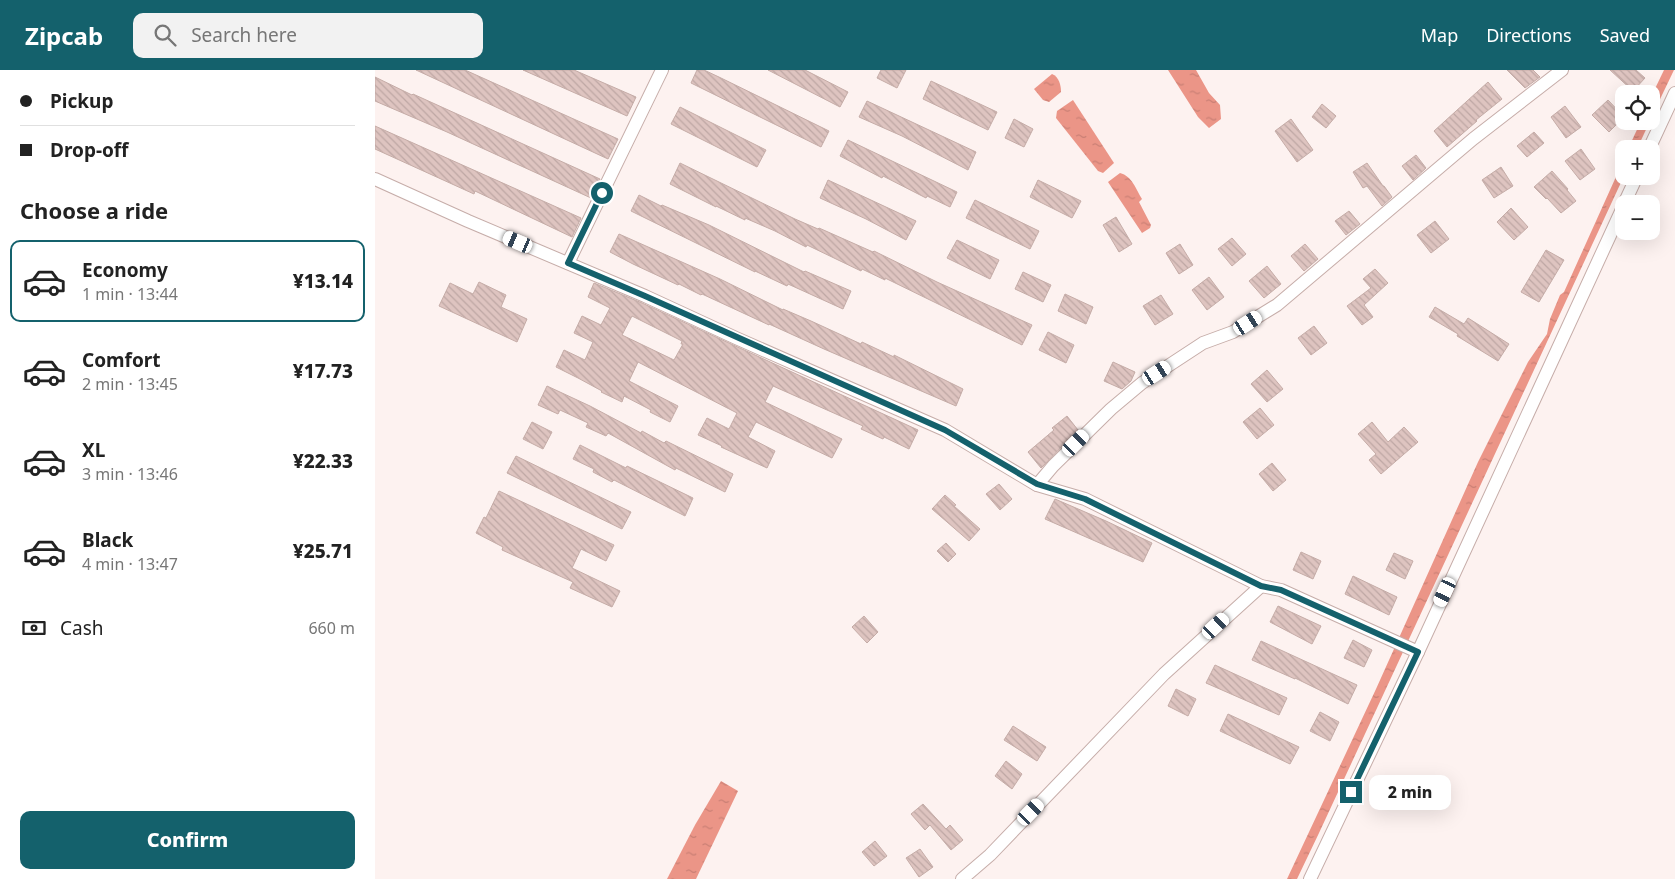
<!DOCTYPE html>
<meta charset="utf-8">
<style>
:root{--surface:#fff;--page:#f2f2f2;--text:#222;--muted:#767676;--line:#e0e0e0;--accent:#14616c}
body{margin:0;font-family:"Noto Sans",sans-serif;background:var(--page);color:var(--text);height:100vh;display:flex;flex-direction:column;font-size:19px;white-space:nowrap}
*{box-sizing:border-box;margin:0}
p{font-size:16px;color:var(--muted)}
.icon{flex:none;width:28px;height:28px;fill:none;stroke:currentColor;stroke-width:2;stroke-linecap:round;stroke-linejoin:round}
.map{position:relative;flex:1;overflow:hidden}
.details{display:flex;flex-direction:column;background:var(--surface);width:375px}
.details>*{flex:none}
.hud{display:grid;align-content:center;height:110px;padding:0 20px;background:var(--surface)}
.controls{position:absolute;left:1240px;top:15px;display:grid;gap:10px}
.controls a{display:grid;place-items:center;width:45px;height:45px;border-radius:10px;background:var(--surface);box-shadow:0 5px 20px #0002;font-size:25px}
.end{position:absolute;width:22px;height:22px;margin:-11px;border:6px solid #14616c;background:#fff;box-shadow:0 0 0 2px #fff}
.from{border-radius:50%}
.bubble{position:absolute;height:35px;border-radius:10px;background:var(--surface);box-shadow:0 5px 20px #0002;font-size:16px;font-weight:800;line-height:35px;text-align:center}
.car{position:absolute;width:15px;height:30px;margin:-15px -8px;border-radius:6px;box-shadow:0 0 4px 1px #0007;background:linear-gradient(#fff 24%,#345 0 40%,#fff 0 76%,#345 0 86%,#fff 0)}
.hud b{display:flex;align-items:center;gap:18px;height:48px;font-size:19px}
.hud b+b{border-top:1px solid var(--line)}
.hud i{width:12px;height:12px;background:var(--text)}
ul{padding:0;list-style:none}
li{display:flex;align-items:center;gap:15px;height:82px;margin:0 10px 8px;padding:0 10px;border:2px solid transparent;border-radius:10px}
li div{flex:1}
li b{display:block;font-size:19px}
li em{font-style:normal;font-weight:800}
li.selected{border-color:var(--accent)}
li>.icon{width:45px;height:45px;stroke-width:1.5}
h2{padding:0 20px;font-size:22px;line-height:60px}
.pay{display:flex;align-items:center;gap:12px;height:55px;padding:0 20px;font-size:19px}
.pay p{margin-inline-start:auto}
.primary-button{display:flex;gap:10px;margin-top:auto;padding:10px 20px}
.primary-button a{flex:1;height:58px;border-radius:10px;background:var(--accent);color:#fff;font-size:20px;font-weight:800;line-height:58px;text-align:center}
header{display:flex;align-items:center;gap:30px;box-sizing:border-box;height:70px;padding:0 25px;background:var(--accent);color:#fff}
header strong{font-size:24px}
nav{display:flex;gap:28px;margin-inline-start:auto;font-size:18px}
.search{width:350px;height:45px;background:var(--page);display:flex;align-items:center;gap:12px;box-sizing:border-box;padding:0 18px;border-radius:10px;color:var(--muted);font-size:19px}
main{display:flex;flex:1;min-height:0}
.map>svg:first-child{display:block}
</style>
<header>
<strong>Zipcab</strong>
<div class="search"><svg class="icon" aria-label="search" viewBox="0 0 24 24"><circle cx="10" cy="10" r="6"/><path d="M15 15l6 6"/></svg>Search here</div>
<nav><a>Map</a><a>Directions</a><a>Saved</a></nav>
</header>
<main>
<section class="details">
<div class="hud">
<b><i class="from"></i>Pickup</b>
<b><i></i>Drop-off</b>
</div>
<h2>Choose a ride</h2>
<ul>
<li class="selected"><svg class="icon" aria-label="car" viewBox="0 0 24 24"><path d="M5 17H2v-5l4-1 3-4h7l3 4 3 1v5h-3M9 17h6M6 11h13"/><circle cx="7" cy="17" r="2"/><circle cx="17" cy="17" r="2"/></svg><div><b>Economy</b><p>1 min · 13:44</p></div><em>¥13.14</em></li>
<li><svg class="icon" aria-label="car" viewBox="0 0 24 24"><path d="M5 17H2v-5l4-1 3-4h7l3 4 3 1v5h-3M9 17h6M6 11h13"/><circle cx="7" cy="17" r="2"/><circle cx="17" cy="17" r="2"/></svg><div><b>Comfort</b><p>2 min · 13:45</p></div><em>¥17.73</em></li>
<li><svg class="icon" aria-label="car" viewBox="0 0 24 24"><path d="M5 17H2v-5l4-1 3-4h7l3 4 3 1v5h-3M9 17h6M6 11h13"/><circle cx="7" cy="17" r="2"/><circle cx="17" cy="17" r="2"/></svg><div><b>XL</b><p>3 min · 13:46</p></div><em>¥22.33</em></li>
<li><svg class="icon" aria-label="car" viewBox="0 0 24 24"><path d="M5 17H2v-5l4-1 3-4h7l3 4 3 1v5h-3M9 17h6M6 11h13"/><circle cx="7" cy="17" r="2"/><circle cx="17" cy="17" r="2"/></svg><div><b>Black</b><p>4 min · 13:47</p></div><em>¥25.71</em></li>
</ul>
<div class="pay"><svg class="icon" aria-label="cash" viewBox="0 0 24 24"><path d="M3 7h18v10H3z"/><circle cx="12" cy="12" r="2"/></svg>Cash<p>660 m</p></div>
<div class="primary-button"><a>Confirm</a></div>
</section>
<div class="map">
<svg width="1300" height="809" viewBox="0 0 1300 809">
<defs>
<pattern id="water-ripples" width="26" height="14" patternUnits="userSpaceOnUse" patternTransform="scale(1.25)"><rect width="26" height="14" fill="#eb9587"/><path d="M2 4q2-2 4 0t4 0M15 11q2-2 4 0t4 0" fill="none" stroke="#c97f74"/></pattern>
<pattern id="building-back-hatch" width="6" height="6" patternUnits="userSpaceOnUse" patternTransform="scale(1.25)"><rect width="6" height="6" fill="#dec4c0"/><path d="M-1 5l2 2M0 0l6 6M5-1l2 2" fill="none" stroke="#bea7a4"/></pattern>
</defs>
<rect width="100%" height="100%" fill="#fdf2f0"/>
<g fill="url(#water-ripples)">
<path d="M793,0H821L834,23L845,35L846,49L834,58L823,47Z"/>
<path d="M1289,0H1299L1276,48V27Z"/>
<path d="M677,4C684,7 686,15 686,22L674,32L668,30L659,19Z"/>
<path d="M698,30L739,93L728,103L723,101L681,48L682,41Z"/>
<path d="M1266,51H1275L1262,79H1253Z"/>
<path d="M1249,89V106L944,763L922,809H912L1001,619L1103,392L1153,292L1172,264L1175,249L1185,225L1189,222Z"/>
<path d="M745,103C757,106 761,119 767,129L764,132L776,155L775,158L767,163L733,112Z"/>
<path d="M346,711L363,721L321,809H292L320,755Z"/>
</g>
<g fill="url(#building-back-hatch)" stroke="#c5aca7" fill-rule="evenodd">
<path d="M41,0H90L243,69L233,89Z"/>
<path d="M148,0H199L261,27L252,46Z"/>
<path d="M322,0H329L346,8L454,61L446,77L316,13Z"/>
<path d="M393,0H430L473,22L465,37Z"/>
<path d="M506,0H531L522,18L502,8Z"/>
<path d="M1132,0H1158L1165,7L1150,18Z"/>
<path d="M1235,0H1261L1270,8L1258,21Z"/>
<path d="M0,7L37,25L38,24L225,109L216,128L72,62L0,31Z"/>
<path d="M556,11L622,42L613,60L548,29Z"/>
<path d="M1113,12L1127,29L1101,50L1102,51L1072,77L1059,61Z"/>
<path d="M1233,30L1249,47L1234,62L1217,45Z"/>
<path d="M492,31L601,82L593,100L527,66L484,47Z"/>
<path d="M947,34L961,46L951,58L937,47Z"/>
<path d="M1190,36L1206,57L1191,68L1176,47Z"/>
<path d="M305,37L391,80L382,97L296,54Z"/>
<path d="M639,49L658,59L649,77L630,68Z"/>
<path d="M916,49L938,80L922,92L900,61Z"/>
<path d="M0,56L206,148L197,167L100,121L99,124L0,79Z"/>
<path d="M1159,62L1169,73L1152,87L1142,76Z"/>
<path d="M473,70L582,122L575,137L552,126L551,128L508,106L507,108L465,86Z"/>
<path d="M1206,79L1220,99L1205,110L1190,91Z"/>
<path d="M1041,85L1051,98L1038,110L1027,96Z"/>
<path d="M305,93L420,149L443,159L444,158L498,182L499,181L562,212L657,255L647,275L510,208V210L487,199L486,201L432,175L431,177L400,161L370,148V150L341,136V137L295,114Z"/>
<path d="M992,93L1008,116H1009L1017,127L1007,136L992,116L988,118L978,102Z"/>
<path d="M1126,97L1138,116L1119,128L1107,110Z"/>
<path d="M1177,101L1193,119L1192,120L1201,131L1186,143L1172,128L1171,129L1159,117Z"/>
<path d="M453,110L541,151L531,170L491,149L445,128Z"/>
<path d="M663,110L706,131L697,148L655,127Z"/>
<path d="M264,125L286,136L287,135L334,155L429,202L430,201L476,221L468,239L413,214L412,216L380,201V202L256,141Z"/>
<path d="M600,130L664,161L655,179L591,148Z"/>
<path d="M1136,138L1153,157L1139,170L1122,152Z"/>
<path d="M974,141L985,154L971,165L960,151Z"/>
<path d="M741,147L757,174L744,182L728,155Z"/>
<path d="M1060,151L1074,169L1056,183L1042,165Z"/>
<path d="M244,164L345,209L408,240V239L436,251L486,274L487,272L519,287V285L588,319L581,336L449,279L394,254V255L327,224L326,225L304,214L303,215L258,194L235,182Z"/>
<path d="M857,168L871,184L857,196L843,179Z"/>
<path d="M582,170L624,190L615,209L572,188Z"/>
<path d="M805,174L818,195L804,204L791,183Z"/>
<path d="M930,174L943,189L929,201L916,186Z"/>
<path d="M1171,180L1189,190L1164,232L1146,222Z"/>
<path d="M892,196L906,214L889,228L874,211Z"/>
<path d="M1000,199L1013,213L989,235L998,247L987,255L972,236L996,218L988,209Z"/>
<path d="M648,202L676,215L668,232L640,219Z"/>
<path d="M834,207L849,227L832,240L817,220Z"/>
<path d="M104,212L131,225L126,237L152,249L142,272L64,236L75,213L98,224Z"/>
<path d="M219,213L267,233L543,360L534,379L509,367L508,369L486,359L488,356L398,316L390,332L467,369L457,388L381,352L373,367L400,381L392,398L346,377L347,376L323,365L332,348L354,359L362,343L263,292L254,311L303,336L295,352L275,342L276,340L249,326L247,332L226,322L227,321L203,308L181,297L189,280L210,290L218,272L199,263L207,246L226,255L235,238L213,227ZM257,246L307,271L306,274H308L299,290L247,265Z"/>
<path d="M690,224L718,237L711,254L683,241Z"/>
<path d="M786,225L798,244L780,255L768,236Z"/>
<path d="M1060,237L1089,254L1093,248L1134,274L1123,291L1082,266L1083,264L1054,247Z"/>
<path d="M939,256L952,273L936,285L923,268Z"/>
<path d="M673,262L699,275L691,293L664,280Z"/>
<path d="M738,292L760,302L756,311L747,319L729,311Z"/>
<path d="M892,300L908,319L892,332L876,314Z"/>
<path d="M172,316L215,336L266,363L267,361L289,373L291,371L358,404L350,422L301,398L300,400L233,363L231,366L211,357L213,353L185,340L183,344L163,335Z"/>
<path d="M885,338L899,355L882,369L868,352Z"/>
<path d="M692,346L703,360L666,398L653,382L679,360L677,358Z"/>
<path d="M157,352L177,362L168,379L148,369Z"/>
<path d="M997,352L1013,372L1029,357L1043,372L1006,404L994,390L1001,384L983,364Z"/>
<path d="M205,375L251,398L252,396L318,428L310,446L239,410L237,412L218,402L219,399L198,389Z"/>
<path d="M141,386L256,442L247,459L132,403Z"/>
<path d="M897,393L911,410L898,421L884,404Z"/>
<path d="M624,414L637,429L625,440L611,424Z"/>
<path d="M124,421L239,475L231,491L206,479L197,498L245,521L237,537L195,518L198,512L127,480L128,477L101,463L109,447L111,448Z"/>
<path d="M570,425L581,435L579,436L605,459L594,471L557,439Z"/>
<path d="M680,429L731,451L777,473L768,492L670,449Z"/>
<path d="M571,473L581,484L573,492L562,481Z"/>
<path d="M926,482L946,491L938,509L918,500Z"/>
<path d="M1019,483L1038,491L1030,509L1011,500Z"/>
<path d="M978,506L1022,527L1014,545L970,524Z"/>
<path d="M903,536L946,556L937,574L895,552Z"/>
<path d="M489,546L503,562L492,573L477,557Z"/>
<path d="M978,570L997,580L989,597L969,588Z"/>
<path d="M886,571L982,615L973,634L920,608V609L877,590Z"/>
<path d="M840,595L912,628L904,645L831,613Z"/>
<path d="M801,619L821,629L813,646L793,636Z"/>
<path d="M945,642L964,652L955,671L935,661Z"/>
<path d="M853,644L924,677L915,694L845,661Z"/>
<path d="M638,656L671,677L662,691L629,670Z"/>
<path d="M631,691L647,704L637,719L620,706Z"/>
<path d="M548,734L571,759L575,755L588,770L576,780L555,755L550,760L536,744Z"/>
<path d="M500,771L512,786L499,796L487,782Z"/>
<path d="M545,779L558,797L544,807L531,788Z"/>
</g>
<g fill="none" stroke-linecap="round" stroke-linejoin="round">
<defs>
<g id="minor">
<path d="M1274,79L1300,23"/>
<path d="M0,109L93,151L270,226L361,268L570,360L662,415L710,429L886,516L906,520L1043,582"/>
<path d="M1249,134L1262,106"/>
<path d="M193,193L287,0"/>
<path d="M662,415L678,396L736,339L767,313L828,273L858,262L902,235L1098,69L1187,0"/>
<path d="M587,809L615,785L789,604L886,516"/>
<path d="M935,809L1043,582L1249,135"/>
</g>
</defs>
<use href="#minor" stroke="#c6ada9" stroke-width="14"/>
<use href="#minor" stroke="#fff" stroke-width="12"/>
</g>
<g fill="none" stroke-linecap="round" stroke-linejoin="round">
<path stroke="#14616c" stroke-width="6" d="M227,123L193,193L270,226L570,360L662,414L710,429L886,516L906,520L1043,582L976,722"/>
</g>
</svg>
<div class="controls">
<a><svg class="icon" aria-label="locate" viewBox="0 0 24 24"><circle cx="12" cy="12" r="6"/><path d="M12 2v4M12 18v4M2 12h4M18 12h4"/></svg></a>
<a>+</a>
<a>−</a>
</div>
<i class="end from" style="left:227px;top:123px"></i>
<i class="end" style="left:976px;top:722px"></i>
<div class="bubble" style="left:994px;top:705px;width:82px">2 min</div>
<i class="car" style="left:143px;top:172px;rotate:293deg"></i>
<i class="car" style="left:873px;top:253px;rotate:57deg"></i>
<i class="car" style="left:782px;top:303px;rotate:57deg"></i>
<i class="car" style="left:701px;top:373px;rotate:45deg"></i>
<i class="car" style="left:1070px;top:522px;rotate:205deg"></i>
<i class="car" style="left:841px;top:556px;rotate:47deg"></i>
<i class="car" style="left:656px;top:742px;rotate:44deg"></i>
</div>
</main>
